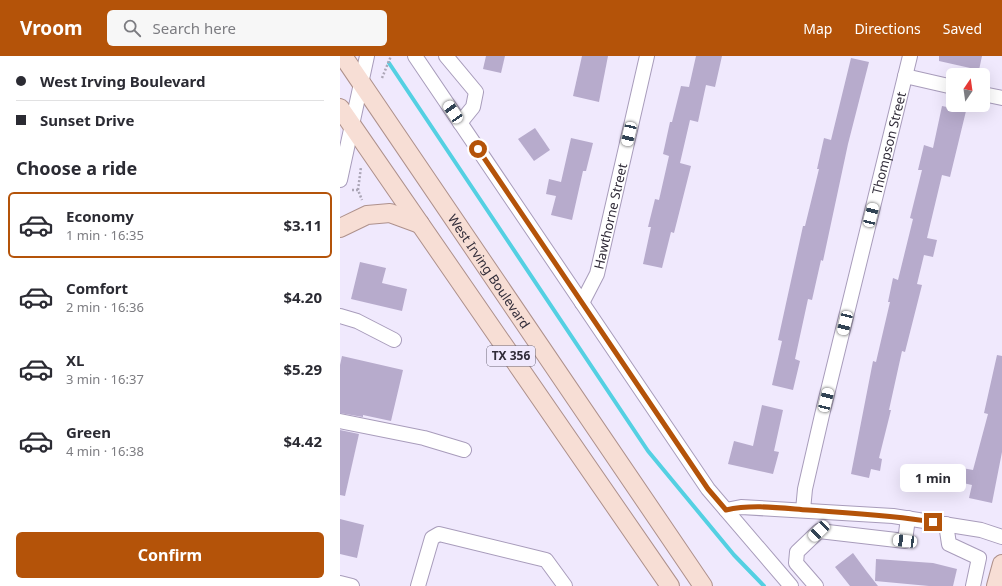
<!DOCTYPE html>
<meta charset="utf-8">
<style>
:root{--surface:#fff;--page:#f7f7f7;--text:#2b2b33;--muted:#7c7c81;--line:#e1e1e2;--accent:#b45309}
body{margin:0;font-family:"Noto Sans",sans-serif;background:var(--page);color:var(--text);height:100vh;display:flex;flex-direction:column;font-size:15px;white-space:nowrap}
*{box-sizing:border-box;margin:0}
p{font-size:13px;color:var(--muted)}
.icon{flex:none;width:22px;height:22px;fill:none;stroke:currentColor;stroke-width:2;stroke-linecap:round;stroke-linejoin:round}
.map{position:relative;flex:1;overflow:hidden}
.panel{display:flex;flex-direction:column;background:var(--surface);width:340px}
.panel>*{flex:none}
.top-card{display:grid;align-content:center;height:88px;padding:0 16px;background:var(--surface)}
.needle{width:26px;rotate:13deg}
.buttons{position:absolute;left:606px;top:12px;display:grid;gap:8px}
.buttons a{display:grid;place-items:center;width:44px;height:44px;border-radius:6px;background:var(--surface);box-shadow:0 4px 16px #0002;font-size:20px}
.end{position:absolute;width:18px;height:18px;margin:-9px;border:5px solid #b45309;background:#fff;box-shadow:0 0 0 2px #fff}
.from{border-radius:50%}
.bubble{position:absolute;height:28px;border-radius:6px;background:var(--surface);box-shadow:0 4px 16px #0002;font-size:13px;font-weight:700;line-height:28px;text-align:center}
.car{position:absolute;width:12px;height:24px;margin:-12px -6px;border-radius:5px;box-shadow:0 0 3px 1px #0007;background:linear-gradient(#fff 24%,#345 0 40%,#fff 0 76%,#345 0 86%,#fff 0)}
.top-card b{display:flex;align-items:center;gap:14px;height:38px;font-size:15px}
.top-card b+b{border-top:1px solid var(--line)}
.top-card i{width:10px;height:10px;background:var(--text)}
ul{padding:0;list-style:none}
li{display:flex;align-items:center;gap:12px;height:66px;margin:0 8px 6px;padding:0 8px;border:2px solid transparent;border-radius:6px}
li div{flex:1}
li b{display:block;font-size:15px}
li em{font-style:normal;font-weight:700}
li.current{border-color:var(--accent)}
li>.icon{width:36px;height:36px;stroke-width:1.5}
h2{padding:0 16px;font-size:18px;line-height:48px}
.button{display:flex;gap:8px;margin-top:auto;padding:8px 16px}
.button a{flex:1;height:46px;border-radius:6px;background:var(--accent);color:#fff;font-size:16px;font-weight:700;line-height:46px;text-align:center}
header{display:flex;align-items:center;gap:24px;box-sizing:border-box;height:56px;padding:0 20px;background:var(--accent);color:#fff}
header strong{font-size:19px}
nav{display:flex;gap:22px;margin-inline-start:auto;font-size:14px}
.search{width:280px;height:36px;background:var(--page);display:flex;align-items:center;gap:10px;box-sizing:border-box;padding:0 14px;border-radius:6px;color:var(--muted);font-size:15px}
main{display:flex;flex:1;min-height:0}
.map>svg:first-child{display:block}
</style>
<header>
<strong>Vroom</strong>
<div class="search"><svg class="icon" aria-label="search" viewBox="0 0 24 24"><circle cx="10" cy="10" r="6"/><path d="M15 15l6 6"/></svg>Search here</div>
<nav><a>Map</a><a>Directions</a><a>Saved</a></nav>
</header>
<main>
<section class="panel">
<div class="top-card">
<b><i class="from"></i>West Irving Boulevard</b>
<b><i></i>Sunset Drive</b>
</div>
<h2>Choose a ride</h2>
<ul>
<li class="current"><svg class="icon" aria-label="car" viewBox="0 0 24 24"><path d="M5 17H2v-5l4-1 3-4h7l3 4 3 1v5h-3M9 17h6M6 11h13"/><circle cx="7" cy="17" r="2"/><circle cx="17" cy="17" r="2"/></svg><div><b>Economy</b><p>1 min · 16:35</p></div><em>$3.11</em></li>
<li><svg class="icon" aria-label="car" viewBox="0 0 24 24"><path d="M5 17H2v-5l4-1 3-4h7l3 4 3 1v5h-3M9 17h6M6 11h13"/><circle cx="7" cy="17" r="2"/><circle cx="17" cy="17" r="2"/></svg><div><b>Comfort</b><p>2 min · 16:36</p></div><em>$4.20</em></li>
<li><svg class="icon" aria-label="car" viewBox="0 0 24 24"><path d="M5 17H2v-5l4-1 3-4h7l3 4 3 1v5h-3M9 17h6M6 11h13"/><circle cx="7" cy="17" r="2"/><circle cx="17" cy="17" r="2"/></svg><div><b>XL</b><p>3 min · 16:37</p></div><em>$5.29</em></li>
<li><svg class="icon" aria-label="car" viewBox="0 0 24 24"><path d="M5 17H2v-5l4-1 3-4h7l3 4 3 1v5h-3M9 17h6M6 11h13"/><circle cx="7" cy="17" r="2"/><circle cx="17" cy="17" r="2"/></svg><div><b>Green</b><p>4 min · 16:38</p></div><em>$4.42</em></li>
</ul>
<div class="button"><a>Confirm</a></div>
</section>
<div class="map">
<svg width="662" height="530" viewBox="0 0 662 530">
<rect width="100%" height="100%" fill="#f0e9fd"/>
<g fill="none" stroke-linecap="round" stroke-linejoin="round">
<path stroke="#54d0e2" stroke-width="4" d="M49,7L308,395L394,499L424,530"/>
</g>
<g fill="#b7abcc">
<path d="M146,0H165L161,17L143,13Z"/>
<path d="M242,0H268L259,46L233,40Z"/>
<path d="M356,0H382L375,31L366,29L358,66L350,64L340,107L351,110L334,177L331,176L322,212L303,208L311,171H308L315,143L319,144L329,100L323,98L330,66H332L341,30L349,31Z"/>
<path d="M599,0H642L639,14L599,5Z"/>
<path d="M511,2L529,6L508,88L483,205L481,204L472,244L468,243L455,303L460,305L453,334L432,329L442,285L438,284L463,170H465L479,113H477L484,82L491,84Z"/>
<path d="M602,50L626,55L610,121L602,119L587,182L597,184L593,201L584,199L577,228L582,229L565,296L562,295L549,354H551L539,402L542,403L540,415L531,413L529,422L511,418L533,305L536,306L550,246H548L553,222L558,224L573,163L570,162L582,114H578L584,89L593,92Z"/>
<path d="M195,72L210,94L194,105L178,83Z"/>
<path d="M231,82L253,87L246,115H243L232,164L211,159L216,140L206,138L209,123L221,126Z"/>
<path d="M20,206L46,212L42,227L67,233L62,255L11,243Z"/>
<path d="M657,299L662,300V396L652,447L629,442L632,429L614,425L617,411L633,414L648,358L644,357Z"/>
<path d="M2,300L63,314L51,365L23,359V361L0,357V309Z"/>
<path d="M422,349L443,354L434,395L439,396L433,418L388,408L394,385L413,390Z"/>
<path d="M0,374L19,378L5,440L0,439Z"/>
<path d="M0,463L24,469L17,502L0,498Z"/>
<path d="M513,497L527,516L538,530H510L495,511Z"/>
<path d="M536,503L593,507L617,513L613,530H589L535,525Z"/>
</g>
<g fill="none" stroke-linecap="round" stroke-linejoin="round">
<defs>
<g id="minor">
<path d="M75,0L368,433L451,530"/>
<path d="M106,0L136,36L133,51L120,67"/>
<path d="M565,20L613,31"/>
<path d="M643,38L662,42"/>
<path d="M0,124L27,0"/>
<path id="s1" d="M242,247L257,218L307,0"/>
<path d="M0,260L17,265L54,284"/>
<path d="M0,365L84,382L124,394"/>
<path d="M386,454L401,451L553,460L641,474L662,481"/>
<path id="s2" d="M463,454L465,433L482,359L570,0"/>
<path d="M606,468L609,488L639,502L633,530"/>
<path d="M0,527L12,530"/>
<path d="M78,530L92,482L99,478L206,504L225,530"/>
<path d="M476,530L456,507L457,496L479,475L565,485L568,462"/>
</g>
<g id="major">
<path id="s3" d="M3,0L363,530"/>
<path d="M0,52L330,530"/>
<path d="M0,172L27,159L50,157L80,168"/>
<path d="M656,530L662,508"/>
</g>
</defs>
<use href="#minor" stroke="#a89cbb" stroke-width="16"/>
<use href="#major" stroke="#ae918c" stroke-width="20"/>
<g stroke="#aca6b7" stroke-width="2.5" stroke-dasharray="2 2" stroke-linecap="butt">
<path d="M42,22L51,0"/>
<path d="M12,134H18L22,144"/>
<path d="M18,134L21,111"/>
</g>
<use href="#minor" stroke="#fff" stroke-width="14"/>
<use href="#major" stroke="#f7ded5" stroke-width="18"/>
</g>
<g fill="none" stroke-linecap="round" stroke-linejoin="round">
<path stroke="#b45309" stroke-width="5" d="M138,93L368,433L386,454C412,448 441,452 468,454C510,457 552,459 593,466"/>
</g>
<g text-anchor="middle" stroke-width="3.5" stroke-linejoin="round" paint-order="stroke">
<rect fill="#f0e9fd" stroke="#6a6574" stroke-width="1" x="147" y="290" width="48" height="20" rx="3"/>
<g font-size="12" font-weight="bold" fill="#312c39">
<text x="171" y="304">TX 356</text>
</g>
<g font-size="13" fill="#312c39" stroke="#f0e9fd">
<text dy="5" stroke="none"><textPath href="#s2" startOffset="377">Thompson Street</textPath></text>
<text dy="5" stroke="none"><textPath href="#s1" startOffset="92">Hawthorne Street</textPath></text>
<text dy="5" stroke="none"><textPath href="#s3" startOffset="260">West Irving Boulevard</textPath></text>
</g>
</g>
</svg>
<div class="buttons">
<a><svg class="needle" viewBox="-14 -14 28 28"><path d="M0-13l5 13h-10z" fill="#e53935"/><path d="M0 13l5-13h-10z" fill="#7c7c81"/></svg></a>
</div>
<i class="end from" style="left:138px;top:93px"></i>
<i class="end" style="left:593px;top:466px"></i>
<div class="bubble" style="left:560px;top:408px;width:66px">1 min</div>
<i class="car" style="left:113px;top:56px;rotate:326deg"></i>
<i class="car" style="left:289px;top:78px;rotate:193deg"></i>
<i class="car" style="left:531px;top:159px;rotate:14deg"></i>
<i class="car" style="left:505px;top:267px;rotate:194deg"></i>
<i class="car" style="left:486px;top:344px;rotate:14deg"></i>
<i class="car" style="left:479px;top:475px;rotate:226deg"></i>
<i class="car" style="left:565px;top:485px;rotate:277deg"></i>
</div>
</main>
